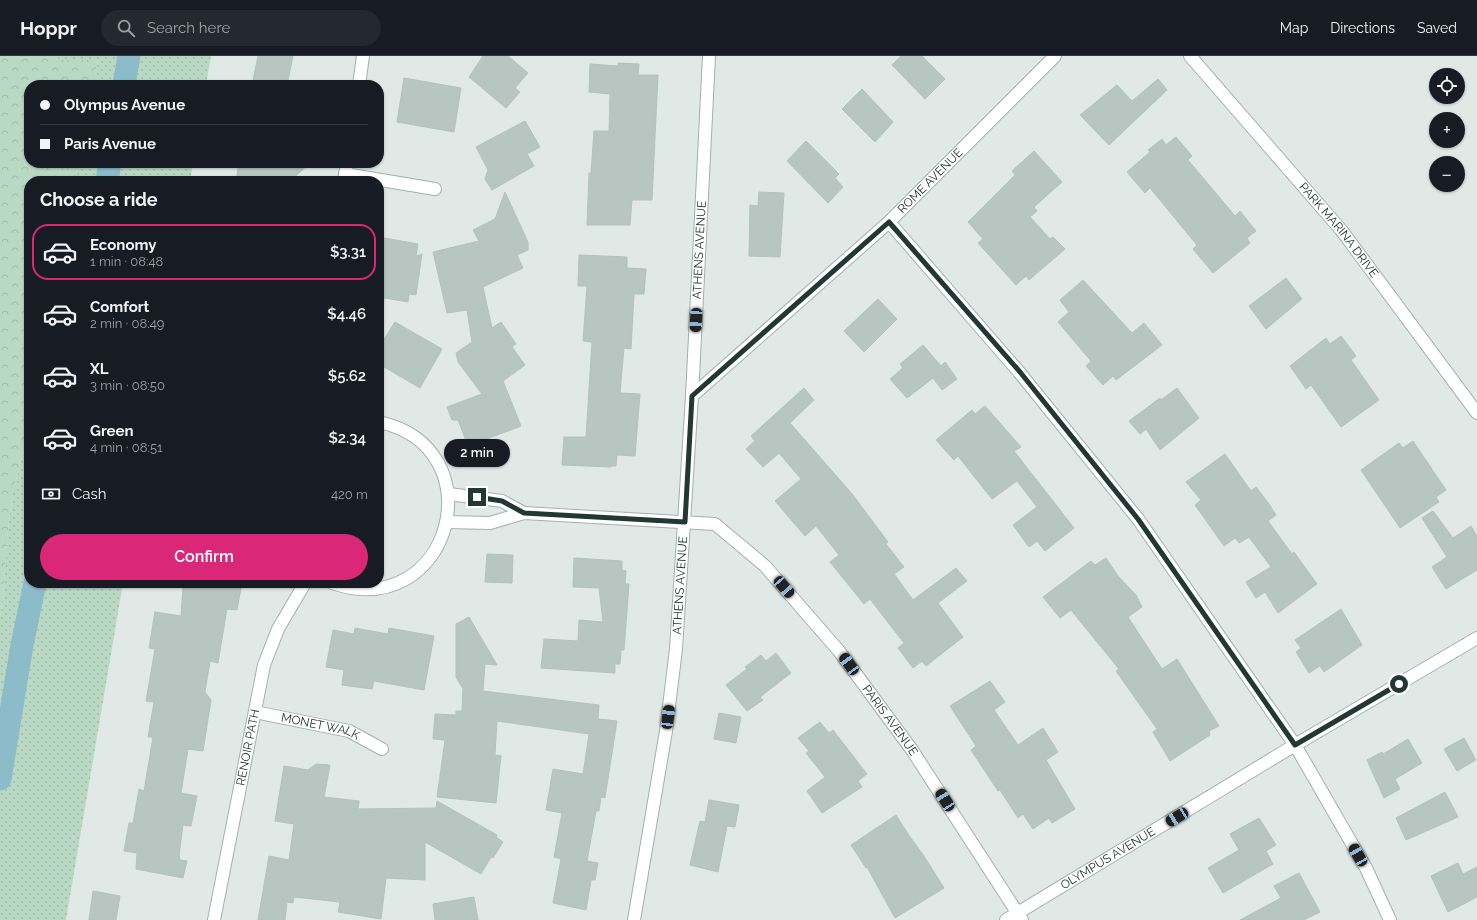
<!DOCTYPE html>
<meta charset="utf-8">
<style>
:root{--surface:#171b24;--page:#242831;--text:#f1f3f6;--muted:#9ea1a6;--line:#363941;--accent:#db2777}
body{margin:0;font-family:Raleway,sans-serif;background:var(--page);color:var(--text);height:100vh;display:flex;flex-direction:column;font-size:15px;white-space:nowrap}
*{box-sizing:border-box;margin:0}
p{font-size:13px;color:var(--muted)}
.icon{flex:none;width:22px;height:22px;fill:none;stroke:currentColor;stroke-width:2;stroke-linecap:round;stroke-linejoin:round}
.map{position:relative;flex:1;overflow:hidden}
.panel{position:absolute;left:24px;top:120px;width:360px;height:412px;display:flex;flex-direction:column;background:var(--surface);border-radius:16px;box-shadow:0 1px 3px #0004}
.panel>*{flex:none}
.banner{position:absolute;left:24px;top:24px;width:360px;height:88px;border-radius:16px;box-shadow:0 1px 3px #0004;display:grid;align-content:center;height:88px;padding:0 16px;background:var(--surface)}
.tools{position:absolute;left:1429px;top:12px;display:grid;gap:8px}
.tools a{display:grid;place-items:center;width:36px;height:36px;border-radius:50%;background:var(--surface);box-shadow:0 1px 3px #0004;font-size:20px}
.end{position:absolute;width:18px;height:18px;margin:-9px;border:5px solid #223833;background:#fff;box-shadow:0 0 0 2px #fff}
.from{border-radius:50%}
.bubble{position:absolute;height:28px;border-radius:14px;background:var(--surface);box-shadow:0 1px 3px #0004;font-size:13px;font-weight:600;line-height:28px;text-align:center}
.car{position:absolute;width:12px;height:24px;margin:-12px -6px;border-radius:5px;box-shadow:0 0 3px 1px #0007;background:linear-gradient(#222 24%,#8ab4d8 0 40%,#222 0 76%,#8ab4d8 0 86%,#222 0)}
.banner b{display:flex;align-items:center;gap:14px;height:38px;font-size:15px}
.banner b+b{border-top:1px solid var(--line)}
.banner i{width:10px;height:10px;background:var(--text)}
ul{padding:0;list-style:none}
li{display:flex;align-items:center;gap:12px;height:56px;margin:0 8px 6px;padding:0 8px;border:2px solid transparent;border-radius:16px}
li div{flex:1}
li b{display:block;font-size:15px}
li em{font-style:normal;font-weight:600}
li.current{border-color:var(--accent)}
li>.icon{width:36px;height:36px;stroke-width:1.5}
h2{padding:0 16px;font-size:18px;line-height:48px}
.pay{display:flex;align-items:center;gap:10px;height:44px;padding:0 16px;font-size:15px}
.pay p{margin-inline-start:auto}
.button{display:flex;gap:8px;margin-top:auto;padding:8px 16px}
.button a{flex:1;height:46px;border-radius:24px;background:var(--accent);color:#fff;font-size:16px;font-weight:600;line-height:46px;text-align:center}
header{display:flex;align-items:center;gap:24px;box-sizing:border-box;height:56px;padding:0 20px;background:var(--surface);border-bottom:1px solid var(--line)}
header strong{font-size:19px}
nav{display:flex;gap:22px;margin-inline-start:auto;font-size:14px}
.search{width:280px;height:36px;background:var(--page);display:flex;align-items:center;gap:10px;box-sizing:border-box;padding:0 14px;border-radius:22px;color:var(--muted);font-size:15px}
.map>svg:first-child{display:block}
</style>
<header>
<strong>Hoppr</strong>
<div class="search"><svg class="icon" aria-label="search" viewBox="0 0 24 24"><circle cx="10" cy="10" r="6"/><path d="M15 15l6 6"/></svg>Search here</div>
<nav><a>Map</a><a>Directions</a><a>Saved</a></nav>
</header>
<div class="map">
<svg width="1477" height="864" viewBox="0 0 1477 864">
<defs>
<pattern id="grass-dots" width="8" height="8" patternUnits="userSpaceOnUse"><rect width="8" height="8" fill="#bad9c4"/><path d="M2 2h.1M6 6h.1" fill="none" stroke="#a0bba9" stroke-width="1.8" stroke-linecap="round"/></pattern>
<pattern id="forest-crowns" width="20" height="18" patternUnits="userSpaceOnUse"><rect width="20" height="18" fill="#bad9c4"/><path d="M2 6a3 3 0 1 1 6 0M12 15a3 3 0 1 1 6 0" fill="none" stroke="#a0bba9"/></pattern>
</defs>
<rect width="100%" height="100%" fill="#e0e9e6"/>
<g fill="url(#grass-dots)">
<path d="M57,0H211L206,29H93L98,4H58Z"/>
<path d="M79,107H193L190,125H76Z"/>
<path d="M29,380V527H123L66,864H0V562C6,525 5,488 11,451C14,427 21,403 29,380Z"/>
</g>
<path fill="url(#forest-crowns)" d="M0,0H57L58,4H98L93,29H29V107H79L76,125H29V380C21,403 14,427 11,451C5,488 6,525 0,562Z"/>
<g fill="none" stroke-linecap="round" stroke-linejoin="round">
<g stroke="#8cbcca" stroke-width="23">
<path d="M124,29L129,0"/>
<path d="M107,125L110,107"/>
<path d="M0,723L22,589L35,527"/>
</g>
</g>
<g fill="#b8c6c2" stroke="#b3c2bd">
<path d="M258,0H293L287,29H252Z"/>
<path d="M483,0H508L528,17L515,32L520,36L506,52L469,21Z"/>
<path d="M901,0H922L945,23L925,43L892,9Z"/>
<path d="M618,7L639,8L638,19H658L652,144H632L630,169H587L589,117H591L594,75H609L610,38L589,36L590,8L618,10Z"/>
<path d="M404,22L461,32L454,76L397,66Z"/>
<path d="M1158,23L1167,34L1109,89L1080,59L1117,29L1132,45Z"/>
<path d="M862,33L893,66L875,86L842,53Z"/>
<path d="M525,65L540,91L527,98L534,110L492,134L485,123L488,114L476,91Z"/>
<path d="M1176,81L1192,100L1188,104L1235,160L1240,155L1256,175L1247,182L1250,187L1213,217L1193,193L1197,189L1150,132L1145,137L1127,116L1150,96L1148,94L1162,83L1166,89Z"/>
<path d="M806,85L839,118L835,122L843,131L828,147L787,105Z"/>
<path d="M1034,95L1062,126L1034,151L1037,155L1030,161L1050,183L1053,181L1065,193L1029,224L1026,220L1016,229L978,187L983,183L968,166L1015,119L1012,115Z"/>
<path d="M239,107H310L290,125H236Z"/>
<path d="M505,136L528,186V194L517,199L523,212L483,231L492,272L501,266L516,288L512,291L525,309L503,325L521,370L468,390L458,364H452L447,351L482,338L458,306L456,297L472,286L467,254L447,257L433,196L479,185L473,174L495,163Z"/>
<path d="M759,136L784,137L780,201L749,200L750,149L758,150Z"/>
<path d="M379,181L418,188L416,200L422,198L416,239L409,238L408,246L379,241Z"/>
<path d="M579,199L627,201V212L646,213L644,238H634L631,293L624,292L620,337L640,338L635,400L617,399L616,410H611V411L562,409L564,381H586L592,286L583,285L587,230H578Z"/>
<path d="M1286,222L1302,243L1266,273L1249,250Z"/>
<path d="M1083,224L1132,277L1144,267L1162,289L1116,324L1113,320L1103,329L1086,310L1091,305L1058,266L1069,256L1060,244Z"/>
<path d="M878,243L897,263L864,296L844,275Z"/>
<path d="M395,266L442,293L420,332L379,308V291Z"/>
<path d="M1341,280L1356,300L1351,304L1379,344L1341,371L1311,329L1306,333L1290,310L1326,282L1330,288Z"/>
<path d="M923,289L941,310L945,306L957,323L942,334L933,322L907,342L890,323L903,312L900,308Z"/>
<path d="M804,332L814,344L790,367L853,439L888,486L886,488L904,511L894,518L913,544L956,512L967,525L938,547L963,581L926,610L922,605L913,612L898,592L904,587L870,543L864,548L830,506L839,499L816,470L805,480L775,445L801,423L779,397L763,411L746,393L755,385L751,380Z"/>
<path d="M1177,332L1199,362L1160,394L1146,373L1140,378L1129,365L1160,342L1161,344Z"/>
<path d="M985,350L1021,391L1014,395L1074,472L1045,495L1037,485L1029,491L1013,469L1037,451L1017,425L992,443L958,400L954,404L936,384L972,354L975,358Z"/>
<path d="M1413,385L1446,434L1436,441L1439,446L1400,472L1361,414L1399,387L1403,392Z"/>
<path d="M1225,398L1251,435L1256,431L1269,448L1276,459L1268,465L1292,498L1294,496L1317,528L1278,557L1265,536L1256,542L1246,526L1271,511L1249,481L1239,487L1235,482L1224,490L1195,449L1201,444L1186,426Z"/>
<path d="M1433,455L1453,482L1471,470L1477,480V514L1446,533L1432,511L1447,501L1422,462Z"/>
<path d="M487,498L513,499L512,527L485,526Z"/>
<path d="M574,502L622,505V514L626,515L625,528H629L624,594H621L620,608H615V617L541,612L544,583L578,585L579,564L603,566L599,532L573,531Z"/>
<path d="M1106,502L1118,520L1136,539L1142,551L1128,561L1162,613L1177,603L1219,670L1209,675L1210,679L1170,705L1153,676L1157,673L1116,615L1119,613L1071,554L1060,562L1043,541L1091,505L1095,509Z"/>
<path d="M189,527H242L237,554L227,553L218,607L210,605L205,636L211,644L203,695L188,693L181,737L197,740L191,770L183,769L179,799L180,804L187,805L183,822L136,813L137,797L124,795L129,767H133L139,733L144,735L153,681H148L154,646L146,645L155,593L149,592L155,556L181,560L183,531Z"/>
<path d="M1341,553L1362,589L1324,616L1320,610L1309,617L1296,596L1301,592L1295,584Z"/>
<path d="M469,561L497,609L485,608L483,635L599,649L598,663L617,665L605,742L601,741L599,755H596L587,805L598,807L595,824H591L586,854L553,847L561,803L554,801L562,757L546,754L553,713L583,718L589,678L497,665L495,699L501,700L496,747L437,741L445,684L433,683L435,658L456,659V655H462L463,633L456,621V568Z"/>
<path d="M355,572L388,578L389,572L434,580L424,634L374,625L372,633L342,629L344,614L326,611L333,574L354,578Z"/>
<path d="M776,597L791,617L760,641L763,644L747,655L726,629L747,613L745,611L761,599L766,605Z"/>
<path d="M990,625L1005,646L994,654L1018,689L1043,672L1058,696L1046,704L1075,753L1052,767L1049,762L1033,773L1023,758L1018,762L1000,734L998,735L971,694L976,690L950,650Z"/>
<path d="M719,657L741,661L736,687L714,683Z"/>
<path d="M820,666L829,677L833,674L867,718L858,725L862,731L822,757L807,735L825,721L806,697L809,695L798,682Z"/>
<path d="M1464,682L1476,704L1457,715L1444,693Z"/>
<path d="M1408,683L1422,707L1395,723L1400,733L1384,742L1367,704L1382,696L1383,698Z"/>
<path d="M316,708L330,709L324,741L359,745L358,753L436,752L437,745L497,779L496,781L503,786L493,802L491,801L481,818L425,786V824L386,822L381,863L338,856L340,846L294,841L293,847L287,846L285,864H258L269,800L289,804L294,768L275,765L284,710L308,714Z"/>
<path d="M1445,736L1458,761L1406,784L1396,762Z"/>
<path d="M709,744L739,749L735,771L727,770L718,816L690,809L700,765L705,766Z"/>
<path d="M896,759L908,778L924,800L944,832L895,862L867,811L866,812L851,789Z"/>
<path d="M1259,762L1276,789L1266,795L1273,808L1223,837L1208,812L1239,794L1230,778Z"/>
<path d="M1458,807L1463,818L1477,811V841L1448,856L1431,820Z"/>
<path d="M1299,817L1320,856L1304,864H1240L1281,842L1274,830Z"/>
<path d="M93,835L120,840L116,864H89Z"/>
<path d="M474,841L478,864H435L433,848Z"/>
</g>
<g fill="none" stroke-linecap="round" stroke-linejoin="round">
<defs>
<g id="minor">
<path d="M359,29L363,0"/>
<path d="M345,118L435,133"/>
<path d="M344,125L347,107"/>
<path d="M889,166L1019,316L1138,463L1295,689L1366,812L1390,864"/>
<path id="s1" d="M692,340L889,166L1055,0"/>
<path d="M449,438L502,445L524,457"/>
<path id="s2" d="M447,466L490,467L524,457L715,468L765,510L839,595L912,694L1022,864"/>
<path d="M332,527C451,568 498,392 379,366"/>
<path id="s3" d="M255,656L349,675L382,693"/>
<path id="s4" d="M214,864L264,609L278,573L305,527"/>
<path id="s5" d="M634,864L666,675L676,593L692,340L709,0"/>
<path id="s6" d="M1006,864L1295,689L1477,582"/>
</g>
<g id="secondary">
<path id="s7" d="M1190,0L1342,175L1477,357"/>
</g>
</defs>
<use href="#minor" stroke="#a3b0ad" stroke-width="14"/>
<use href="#secondary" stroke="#a0b4ae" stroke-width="14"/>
<use href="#minor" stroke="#fff" stroke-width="12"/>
<use href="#secondary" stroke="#fff" stroke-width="12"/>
</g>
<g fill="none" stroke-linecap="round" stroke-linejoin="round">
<path stroke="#223833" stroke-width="5" d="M477,441L502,445L524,457L685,466L692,340L889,166L1020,316L1138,463L1295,689L1399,628"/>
</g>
<g text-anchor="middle" stroke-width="3" stroke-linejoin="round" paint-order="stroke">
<g font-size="12" fill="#223833" stroke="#f0f6f3">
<text dy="4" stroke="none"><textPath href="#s1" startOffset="321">ROME AVENUE</textPath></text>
<text dy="4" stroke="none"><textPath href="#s7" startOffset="229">PARK MARINA DRIVE</textPath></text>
<text dy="4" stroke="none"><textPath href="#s5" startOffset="674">ATHENS AVENUE</textPath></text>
<text dy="4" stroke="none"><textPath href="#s5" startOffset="338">ATHENS AVENUE</textPath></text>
<text dy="4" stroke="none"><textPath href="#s2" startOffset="534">PARIS AVENUE</textPath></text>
<text dy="4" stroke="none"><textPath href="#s3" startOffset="67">MONET WALK</textPath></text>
<text dy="4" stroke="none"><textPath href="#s4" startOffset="176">RENOIR PATH</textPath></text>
<text dy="4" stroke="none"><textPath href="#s6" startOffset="119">OLYMPUS AVENUE</textPath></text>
</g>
</g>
</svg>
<div class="tools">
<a><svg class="icon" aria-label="locate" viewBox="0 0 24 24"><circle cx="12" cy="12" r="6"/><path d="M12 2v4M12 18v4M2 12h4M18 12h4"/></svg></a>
<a>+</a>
<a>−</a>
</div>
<i class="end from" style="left:1399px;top:628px"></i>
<i class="end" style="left:477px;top:441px"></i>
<div class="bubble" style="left:444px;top:383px;width:66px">2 min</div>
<i class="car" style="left:696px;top:264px;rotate:183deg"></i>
<i class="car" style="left:784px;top:531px;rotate:139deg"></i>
<i class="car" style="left:849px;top:608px;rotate:324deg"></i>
<i class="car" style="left:668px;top:661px;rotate:7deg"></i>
<i class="car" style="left:945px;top:744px;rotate:327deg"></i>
<i class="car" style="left:1177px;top:761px;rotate:239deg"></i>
<i class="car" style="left:1358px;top:799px;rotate:330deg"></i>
<div class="banner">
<b><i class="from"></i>Olympus Avenue</b>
<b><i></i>Paris Avenue</b>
</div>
<section class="panel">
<h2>Choose a ride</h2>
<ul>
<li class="current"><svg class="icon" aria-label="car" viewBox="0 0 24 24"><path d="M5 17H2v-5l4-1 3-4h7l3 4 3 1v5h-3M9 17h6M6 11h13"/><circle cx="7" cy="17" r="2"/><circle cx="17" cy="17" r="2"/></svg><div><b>Economy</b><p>1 min · 08:48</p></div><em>$3.31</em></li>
<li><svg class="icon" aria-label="car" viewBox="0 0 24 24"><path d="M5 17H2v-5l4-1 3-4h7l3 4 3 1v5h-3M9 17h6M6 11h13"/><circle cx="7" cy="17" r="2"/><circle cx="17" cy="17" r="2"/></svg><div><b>Comfort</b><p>2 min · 08:49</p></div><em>$4.46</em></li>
<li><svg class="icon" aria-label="car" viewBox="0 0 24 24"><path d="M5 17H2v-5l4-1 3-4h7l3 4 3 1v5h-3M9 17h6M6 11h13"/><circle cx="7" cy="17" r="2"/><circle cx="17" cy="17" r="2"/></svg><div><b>XL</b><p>3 min · 08:50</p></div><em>$5.62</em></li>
<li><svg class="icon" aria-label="car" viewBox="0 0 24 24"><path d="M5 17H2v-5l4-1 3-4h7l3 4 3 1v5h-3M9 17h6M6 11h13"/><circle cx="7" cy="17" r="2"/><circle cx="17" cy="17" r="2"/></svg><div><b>Green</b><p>4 min · 08:51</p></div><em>$2.34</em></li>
</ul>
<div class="pay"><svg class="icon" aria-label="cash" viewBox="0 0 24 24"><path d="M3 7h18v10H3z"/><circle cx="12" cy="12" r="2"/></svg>Cash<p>420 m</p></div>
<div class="button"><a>Confirm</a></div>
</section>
</div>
